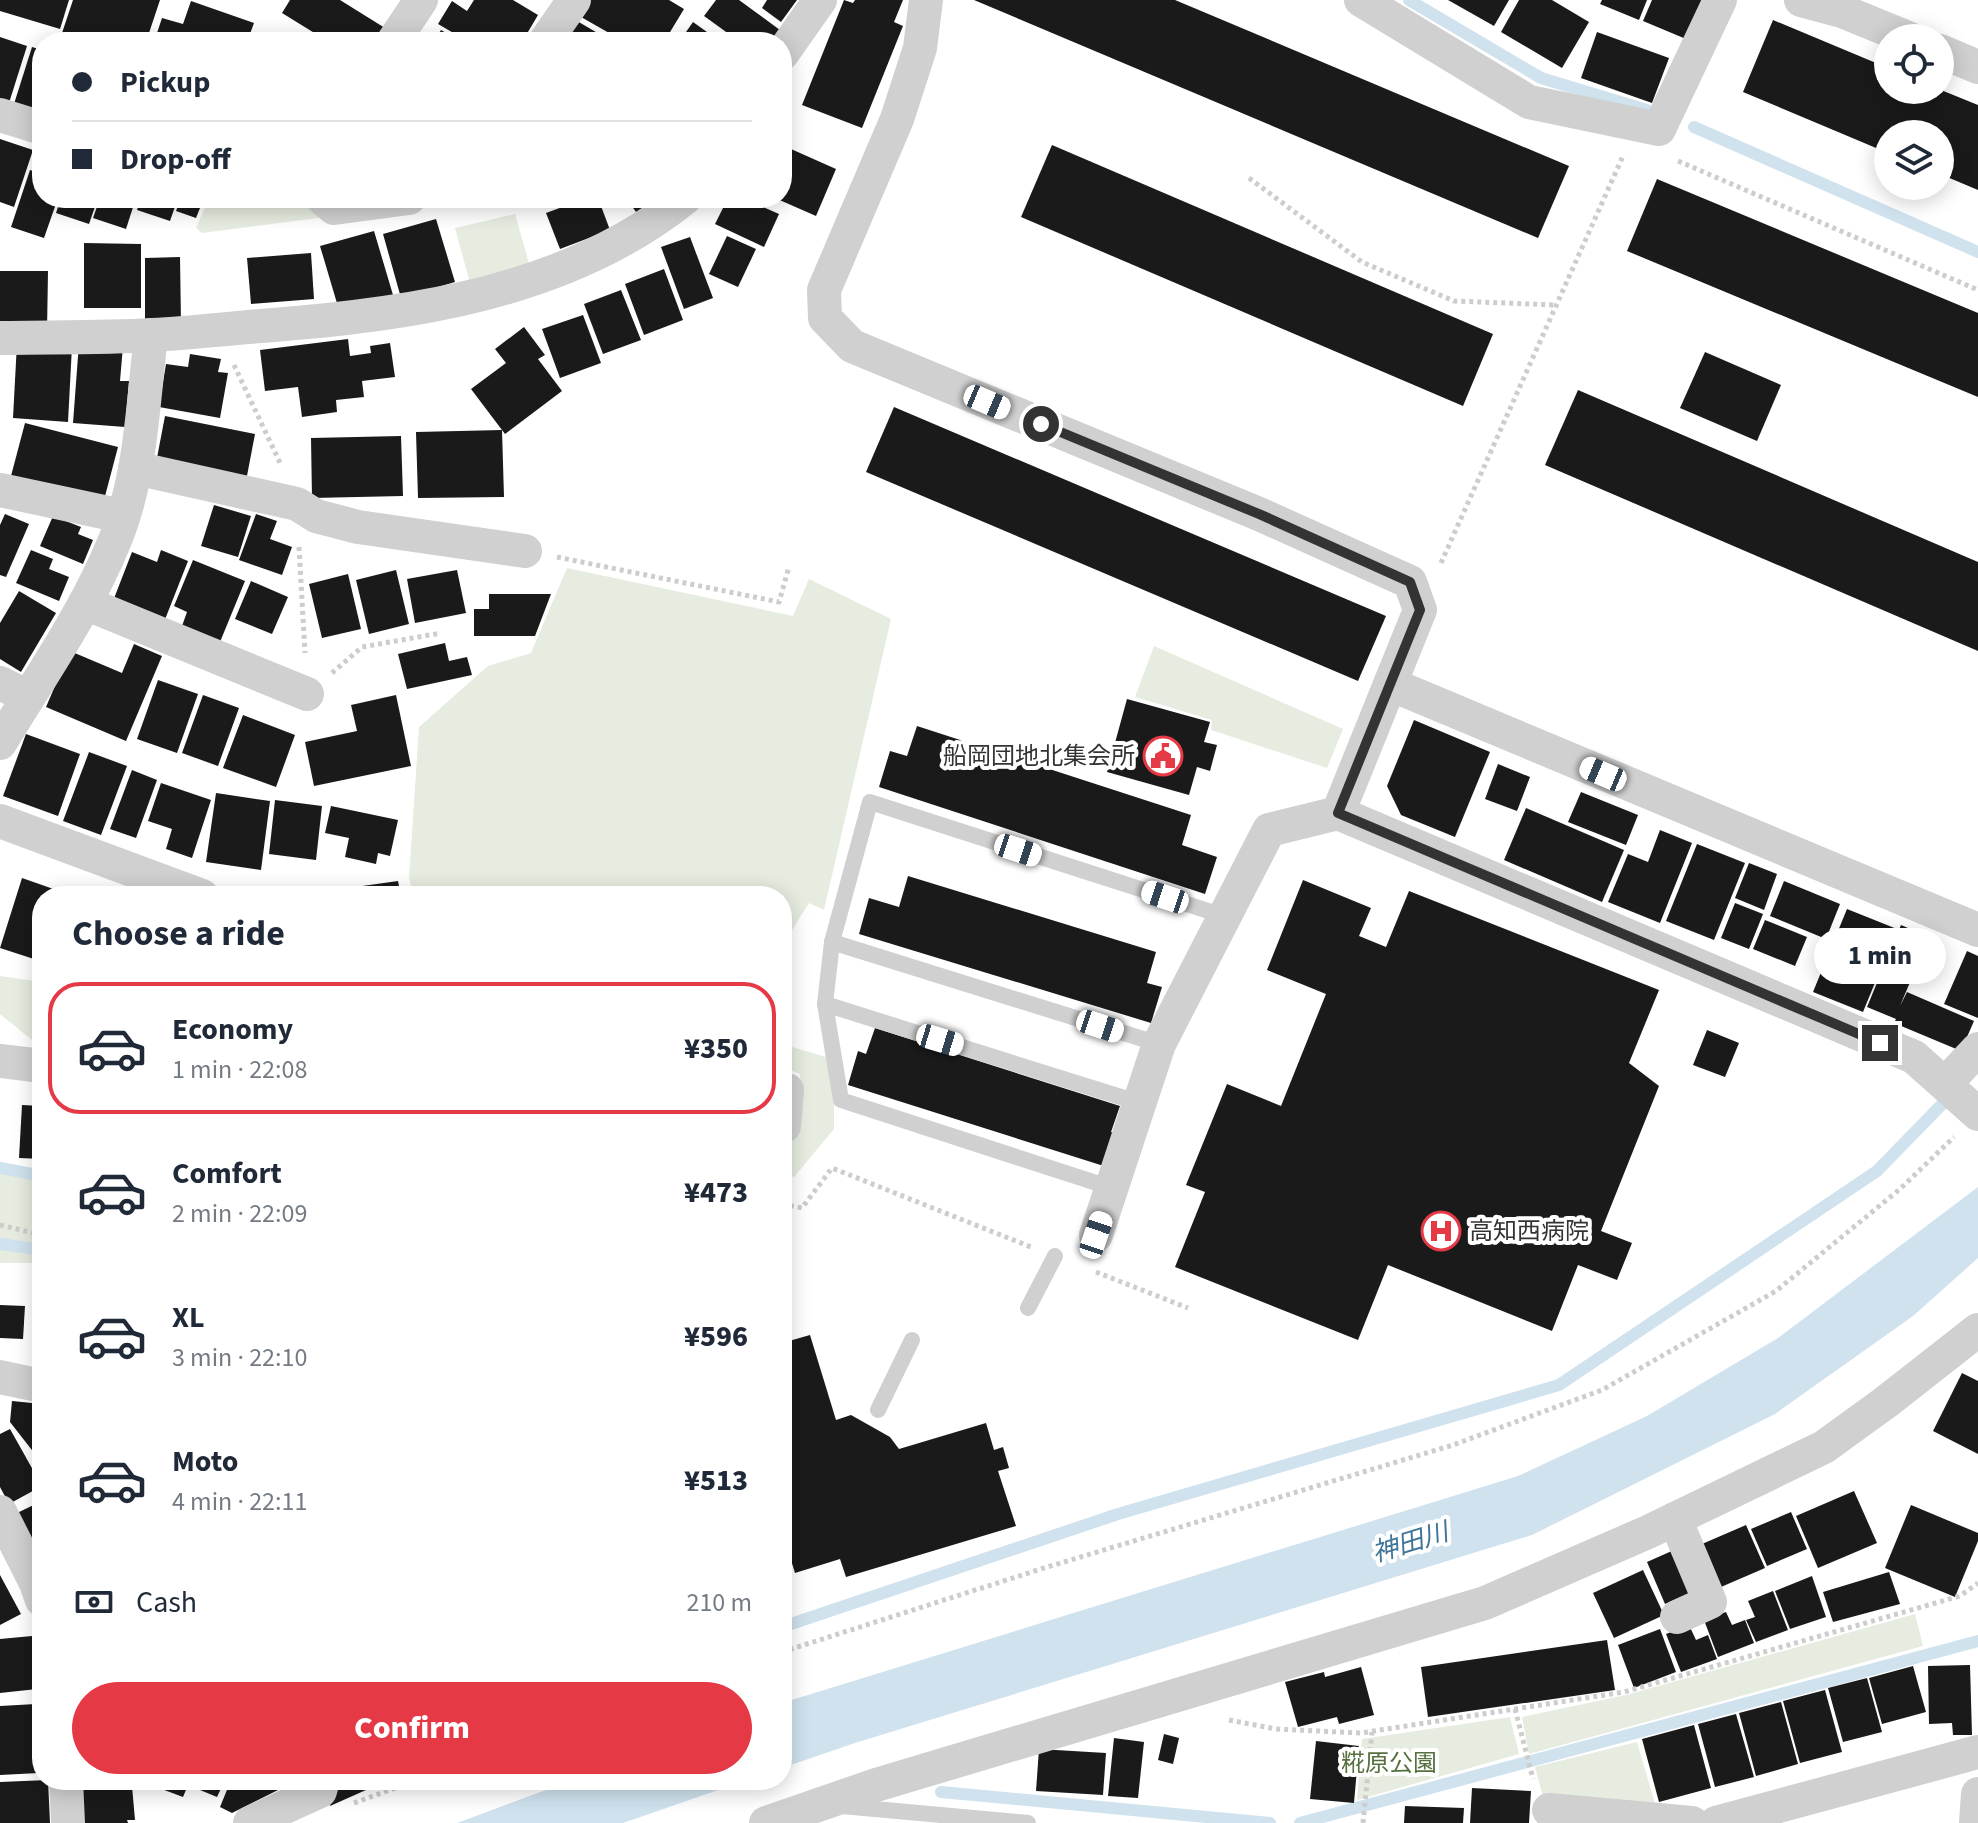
<!DOCTYPE html>
<meta charset="utf-8">
<style>
:root{--surface:#fff;--page:#f2f2f3;--text:#1f2937;--muted:#747a83;--line:#e0e1e3;--accent:#e63946}
body{margin:0;font-family:"Source Sans 3","Noto Sans JP",sans-serif;background:var(--page);color:var(--text);height:100vh;display:flex;flex-direction:column;font-size:30px;white-space:nowrap}
*{box-sizing:border-box;margin:0}
p{font-size:26px;color:var(--muted)}
.icon{flex:none;width:44px;height:44px;fill:none;stroke:currentColor;stroke-width:2;stroke-linecap:round;stroke-linejoin:round}
.map{position:relative;flex:1;overflow:hidden}
.panel{position:absolute;left:32px;top:886px;width:760px;height:904px;display:flex;flex-direction:column;background:var(--surface);border-radius:32px;box-shadow:0 4px 20px #0003}
.panel>*{flex:none}
.hud{position:absolute;left:32px;top:32px;width:760px;height:176px;border-radius:32px;box-shadow:0 4px 20px #0003;display:grid;align-content:center;height:176px;padding:0 40px;background:var(--surface)}
.controls{position:absolute;left:1874px;top:24px;display:grid;gap:16px}
.controls a{display:grid;place-items:center;width:80px;height:80px;border-radius:50%;background:var(--surface);box-shadow:0 4px 20px #0003;font-size:40px}
.end{position:absolute;width:36px;height:36px;margin:-18px;border:10px solid #333;background:#fff;box-shadow:0 0 0 4px #fff}
.from{border-radius:50%}
.bubble{position:absolute;height:56px;border-radius:28px;background:var(--surface);box-shadow:0 4px 20px #0003;font-size:26px;font-weight:800;line-height:56px;text-align:center}
.car{position:absolute;width:24px;height:48px;margin:-24px -12px;border-radius:10px;box-shadow:0 0 6px 2px #0007;background:linear-gradient(#fff 24%,#345 0 40%,#fff 0 76%,#345 0 86%,#fff 0)}
.hud b{display:flex;align-items:center;gap:28px;height:76px;font-size:30px}
.hud b+b{border-top:2px solid var(--line)}
.hud i{width:20px;height:20px;background:var(--text)}
ul{padding:0;list-style:none}
li{display:flex;align-items:center;gap:24px;height:132px;margin:0 16px 12px;padding:0 24px;border:4px solid transparent;border-radius:32px}
li div{flex:1}
li b{display:block;font-size:30px}
li em{font-style:normal;font-weight:800}
li.active{border-color:var(--accent)}
li>.icon{width:72px;height:72px;stroke-width:1.5}
h2{padding:0 40px;font-size:36px;line-height:96px}
.pay{display:flex;align-items:center;gap:20px;height:88px;padding:0 40px;font-size:30px}
.pay p{margin-inline-start:auto}
.button{display:flex;gap:16px;margin-top:auto;padding:16px 40px}
.button a{flex:1;height:92px;border-radius:48px;background:var(--accent);color:#fff;font-size:32px;font-weight:800;line-height:92px;text-align:center}
.map>svg:first-child{display:block}
</style>
<div class="map">
<svg width="1978" height="1823" viewBox="0 0 1978 1823">
<rect width="100%" height="100%" fill="#fff"/>
<g fill="#e6ecdf">
<path d="M209,198H311L326,217L202,233L196,228Z"/>
<path d="M515,214L530,267L470,283L455,228Z"/>
<path d="M567,568L793,616L809,579L891,619L824,910L809,903L782,946V896H414L409,878L419,727L488,666L531,653Z"/>
<path d="M1154,646L1343,729L1327,768L1211,730L1212,720L1135,697Z"/>
<path d="M0,976L42,982V1048L0,1014Z"/>
<path d="M782,1044L826,1057L834,1089V1129L794,1177L782,1173V1147L799,1132L800,1074L782,1067Z"/>
<path d="M0,1164L42,1170V1263H0Z"/>
<path d="M1915,1614L1923,1646L1529,1754L1522,1717L1626,1695Z"/>
<path d="M1510,1717L1519,1754L1357,1800L1362,1739Z"/>
<path d="M1637,1742L1656,1807L1543,1797L1535,1767Z"/>
</g>
<g fill="#cfe2ee">
<path d="M1978,1187V1258L1913,1316L1775,1414L1532,1535L855,1743L782,1768V1703L1518,1476L1647,1416L1778,1338Z"/>
<path d="M573,1780H747L623,1823H457Z"/>
</g>
<g fill="none" stroke-linecap="round" stroke-linejoin="round">
<g stroke="#cfe2ee" stroke-width="12">
<path d="M1409,0L1541,78L1647,110"/>
<path d="M1694,127L1978,252"/>
<path d="M0,1168L42,1176"/>
<path d="M0,1244L42,1250"/>
<path d="M782,1627L1118,1514L1559,1385L1877,1171L1953,1093"/>
<path d="M941,1792L1270,1823"/>
<path d="M1300,1823L1978,1641"/>
</g>
</g>
<g fill="#1a1a1a">
<path d="M0,0H69L60,29L0,11Z"/>
<path d="M73,0H160L146,42H88L62,33Z"/>
<path d="M290,0H340L385,28L376,42H329L282,13Z"/>
<path d="M474,0H513L538,15L522,42H469L438,24L452,1L467,11Z"/>
<path d="M590,0H669L684,9L664,42H625L581,17Z"/>
<path d="M716,0H739L784,33L778,42H740L704,16Z"/>
<path d="M767,0H797L781,22L762,8Z"/>
<path d="M844,0L853,3L855,0H903L894,22L903,26L862,128L802,105Z"/>
<path d="M974,0H1175L1569,166L1538,238Z"/>
<path d="M1448,0H1509L1494,26Z"/>
<path d="M1519,0H1552L1589,22L1562,68L1501,32Z"/>
<path d="M1602,0H1647L1639,20L1600,4Z"/>
<path d="M1652,0H1702L1686,39L1643,21Z"/>
<path d="M191,1L254,23L247,42H154L162,18L183,24Z"/>
<path d="M1773,20L1888,68V90H1941L1978,105V190L1940,174V134H1888V153L1743,92Z"/>
<path d="M577,21L613,42H564Z"/>
<path d="M693,22L721,42H679Z"/>
<path d="M441,30L461,42H434Z"/>
<path d="M1597,32L1669,58L1652,103L1581,78Z"/>
<path d="M0,37L27,46L9,103L0,100Z"/>
<path d="M32,47L42,50V113L14,104Z"/>
<path d="M0,139L33,150L14,207L0,202Z"/>
<path d="M782,145L836,169L816,216L775,198H782Z"/>
<path d="M1052,145L1493,334L1463,406L1021,217Z"/>
<path d="M30,170L42,174V198H58L44,238L11,227Z"/>
<path d="M1657,179L1978,313V397L1627,251Z"/>
<path d="M61,198H98L89,224L56,213Z"/>
<path d="M100,198H136L126,229L93,218Z"/>
<path d="M141,198H178L170,221L137,210Z"/>
<path d="M181,198H204L196,218L176,211Z"/>
<path d="M587,198H598L610,230L560,249L546,213Z"/>
<path d="M626,198H657L636,212Z"/>
<path d="M728,198H743L779,214L764,247L715,224Z"/>
<path d="M436,219L455,282L401,298L383,234Z"/>
<path d="M374,231L393,295L339,310L320,246Z"/>
<path d="M727,236L756,249L738,287L709,274Z"/>
<path d="M690,237L713,298L684,309L661,247Z"/>
<path d="M84,243L141,244V308H84Z"/>
<path d="M311,253L314,299L251,304L247,258Z"/>
<path d="M180,257L181,323H145V258Z"/>
<path d="M664,269L683,320L644,335L625,284Z"/>
<path d="M0,271H48L47,331H0Z"/>
<path d="M621,290L641,340L603,354L584,304Z"/>
<path d="M583,315L601,363L560,378L542,329Z"/>
<path d="M524,327L545,355L538,359L562,391L505,434L471,389L506,363L495,349Z"/>
<path d="M348,339L350,356L371,353L370,346L390,343L395,377L362,381L364,397L336,400L337,412L302,417L298,387L265,391L260,350Z"/>
<path d="M17,343L72,346L68,422L13,418Z"/>
<path d="M79,343L123,346L120,381H129L125,427L73,423Z"/>
<path d="M1705,352L1781,385L1757,441L1680,408Z"/>
<path d="M190,354L221,359L218,372L228,373L220,418L159,407L166,364L188,367Z"/>
<path d="M1578,390L1978,562V651L1545,465Z"/>
<path d="M894,407L1386,616L1358,681L866,472Z"/>
<path d="M165,416L255,434L246,481L156,463Z"/>
<path d="M25,423L118,447L104,500L11,476Z"/>
<path d="M502,430L504,497L418,498L416,432Z"/>
<path d="M401,436L403,496L312,498L311,438Z"/>
<path d="M214,505L251,516L238,557L201,546Z"/>
<path d="M5,514L29,524L6,577L0,575V525Z"/>
<path d="M256,514L277,521L270,539L292,547L282,575L239,560Z"/>
<path d="M53,516L81,527L78,534L93,540L83,564L40,546Z"/>
<path d="M31,550L53,559L49,569L69,577L59,601L16,583Z"/>
<path d="M161,550L188,561L164,622L113,601L132,552L157,562Z"/>
<path d="M193,560L245,581L220,642L182,626L187,612L174,606Z"/>
<path d="M396,570L409,624L369,634L356,580Z"/>
<path d="M457,570L466,613L415,623L407,579Z"/>
<path d="M348,574L361,629L322,638L309,584Z"/>
<path d="M251,581L288,597L272,634L235,619Z"/>
<path d="M19,591L56,613L21,672L0,659V623Z"/>
<path d="M489,594H551L535,636H474V609H489Z"/>
<path d="M445,643L449,661L467,657L472,675L407,689L398,654Z"/>
<path d="M134,644L162,656L126,741L46,707L70,651L122,673Z"/>
<path d="M158,680L198,694L177,753L137,739Z"/>
<path d="M203,695L239,708L218,766L182,753Z"/>
<path d="M396,695L411,766L314,786L305,742L357,731L351,705Z"/>
<path d="M1127,699L1210,722L1204,742L1217,745L1210,771L1197,767L1189,795L1107,772Z"/>
<path d="M243,715L295,735L276,787L223,768Z"/>
<path d="M1414,720L1490,752L1455,837L1401,815L1387,786Z"/>
<path d="M917,726L1191,815L1182,845L1217,857L1205,894L879,787L890,751L907,756Z"/>
<path d="M26,734L80,754L58,816L3,796Z"/>
<path d="M89,752L127,766L101,835L63,821Z"/>
<path d="M1498,764L1530,777L1517,811L1485,799Z"/>
<path d="M132,770L157,780L136,838L110,829Z"/>
<path d="M161,783L211,800L192,858L166,849L172,829L148,821Z"/>
<path d="M1581,792L1638,815L1626,845L1568,822Z"/>
<path d="M216,793L270,801L261,870L206,862Z"/>
<path d="M275,800L322,806L316,860L269,854Z"/>
<path d="M331,806L398,820L390,856L378,853L376,864L345,857L349,838L325,833Z"/>
<path d="M1526,808L1624,850L1602,902L1504,860Z"/>
<path d="M1660,830L1692,843L1660,923L1608,902L1628,854L1648,862Z"/>
<path d="M1697,844L1745,863L1714,940L1666,921Z"/>
<path d="M1749,863L1777,874L1764,910L1735,898Z"/>
<path d="M908,876L1156,952L1147,983L1162,987L1151,1023L859,934L869,898L899,907Z"/>
<path d="M22,878L62,892L61,896H42V954L40,961L0,948Z"/>
<path d="M1303,880L1371,908L1359,936L1386,947L1409,891L1659,990L1629,1063L1659,1086L1601,1231L1632,1243L1617,1280L1578,1265L1552,1331L1388,1265L1358,1340L1175,1267L1205,1192L1186,1185L1227,1084L1281,1106L1326,994L1267,970Z"/>
<path d="M398,881L401,896H350L348,888Z"/>
<path d="M1784,881L1840,904L1826,939L1770,916Z"/>
<path d="M1735,903L1763,914L1749,949L1721,938Z"/>
<path d="M1847,909L1897,929L1863,1012L1813,992Z"/>
<path d="M1765,920L1807,937L1795,966L1753,949Z"/>
<path d="M1901,925L1929,937L1900,1006L1907,992L1974,1021L1961,1051L1894,1023L1896,1019L1867,1007Z"/>
<path d="M1967,951L1978,956V1018L1944,1004Z"/>
<path d="M875,1028L1120,1106L1111,1132L1120,1135L1110,1168L848,1085L858,1051L866,1054Z"/>
<path d="M1707,1030L1739,1043L1725,1077L1693,1065Z"/>
<path d="M22,1105L42,1106V1159L19,1158Z"/>
<path d="M0,1305L25,1306L23,1339L0,1338Z"/>
<path d="M810,1335L836,1420L851,1415L890,1437L899,1449L986,1423L994,1450L1003,1447L1009,1468L998,1471L1016,1526L846,1577L840,1559L795,1573L782,1531V1343Z"/>
<path d="M1962,1373L1978,1381V1454L1933,1431Z"/>
<path d="M12,1401L42,1404V1463L10,1422Z"/>
<path d="M10,1429L42,1486L9,1504L0,1487V1434Z"/>
<path d="M1854,1491L1877,1543L1818,1568L1796,1516Z"/>
<path d="M42,1501V1563L17,1513Z"/>
<path d="M1911,1505L1978,1533V1541L1955,1597L1885,1568Z"/>
<path d="M1791,1512L1807,1549L1767,1566L1751,1529Z"/>
<path d="M1746,1525L1765,1568L1721,1587L1702,1544Z"/>
<path d="M1674,1550L1692,1592L1665,1604L1647,1562Z"/>
<path d="M1643,1570L1664,1615L1614,1638L1593,1593Z"/>
<path d="M1889,1572L1900,1604L1833,1622L1823,1592Z"/>
<path d="M0,1575L21,1614L0,1625Z"/>
<path d="M1812,1576L1826,1617L1790,1629L1775,1591Z"/>
<path d="M1773,1591L1788,1630L1756,1642L1746,1620L1755,1617L1748,1601Z"/>
<path d="M1726,1612L1732,1625L1745,1620L1754,1643L1718,1657L1704,1620Z"/>
<path d="M1689,1625L1696,1640L1708,1635L1717,1659L1681,1672L1666,1634Z"/>
<path d="M1660,1629L1676,1672L1634,1688L1618,1645Z"/>
<path d="M32,1636L37,1689L0,1693V1639Z"/>
<path d="M1607,1640L1615,1690L1428,1717L1421,1667Z"/>
<path d="M1970,1665L1972,1735H1953L1952,1723L1929,1724L1928,1666Z"/>
<path d="M1913,1666L1926,1712L1882,1724L1869,1678Z"/>
<path d="M1361,1667L1374,1715L1339,1724L1337,1717L1298,1727L1285,1682L1324,1672L1325,1677Z"/>
<path d="M1867,1678L1882,1732L1843,1742L1828,1688Z"/>
<path d="M1825,1690L1842,1752L1800,1763L1783,1701Z"/>
<path d="M1781,1702L1798,1764L1756,1776L1739,1713Z"/>
<path d="M36,1704L39,1773L0,1775V1706Z"/>
<path d="M1736,1714L1754,1777L1715,1787L1698,1724Z"/>
<path d="M1694,1725L1711,1788L1659,1802L1642,1739Z"/>
<path d="M1164,1734L1179,1738L1173,1764L1158,1760Z"/>
<path d="M1114,1738L1144,1742L1138,1798L1108,1796Z"/>
<path d="M1316,1741L1359,1746L1354,1803L1310,1799Z"/>
<path d="M1039,1749L1106,1753L1103,1795L1036,1791Z"/>
<path d="M48,1780L50,1823H0V1782Z"/>
<path d="M153,1780H225L217,1797L188,1785L183,1797L151,1785Z"/>
<path d="M231,1780H283L280,1789L232,1813L220,1807Z"/>
<path d="M336,1780H383L384,1782L330,1806Z"/>
<path d="M132,1786L135,1820H127L128,1823H76L72,1791Z"/>
<path d="M1472,1788L1531,1791L1529,1823H1470Z"/>
<path d="M1405,1806L1464,1808L1463,1823H1404Z"/>
</g>
<g fill="none" stroke-linecap="round" stroke-linejoin="round">
<g stroke="#cdcdcd" stroke-width="5" stroke-dasharray="4 4" stroke-linecap="butt">
<path d="M1678,161L1978,290"/>
<path d="M1249,178L1362,262L1454,301L1556,305"/>
<path d="M234,365L281,465"/>
<path d="M299,547L305,653"/>
<path d="M557,557L779,602L789,567"/>
<path d="M1441,563L1623,156"/>
<path d="M332,673L362,647L441,633"/>
<path d="M782,1204L802,1208L832,1168L1031,1247"/>
<path d="M0,1225L42,1235"/>
<path d="M1096,1272L1188,1308"/>
<path d="M782,1652L1044,1568L1453,1445L1602,1390L1776,1291L1900,1189L1954,1137"/>
<path d="M1515,1709L1533,1779"/>
<path d="M1229,1720L1276,1729L1361,1733L1624,1692L1960,1596L1978,1583"/>
<path d="M354,1803L417,1780"/>
<path d="M1363,1823L1372,1732"/>
</g>
<g stroke="#d0d0d0" stroke-width="16">
<path d="M832,942L1159,1044"/>
<path d="M825,1004L1140,1103"/>
<path d="M1112,1188L841,1100L825,1004L832,942L870,802L1224,916"/>
<path d="M1028,1308L1055,1256"/>
<path d="M878,1410L912,1340"/>
<path d="M842,1806L1028,1823"/>
</g>
<g stroke="#d0d0d0" stroke-width="34">
<path d="M926,0L920,48L897,119L824,290L825,318L852,346L1259,514L1410,582L1420,610L1338,813"/>
<path d="M1361,0L1529,102L1659,129L1720,0"/>
<path d="M1801,0L1842,11L1908,38"/>
<path d="M393,42L421,0"/>
<path d="M545,42L574,0"/>
<path d="M1940,51L1978,67"/>
<path d="M782,54L820,0"/>
<path d="M0,115L42,128"/>
<path d="M322,198L334,208L409,198"/>
<path d="M0,338C51,337 102,338 152,335C189,333 225,329 261,326C409,315 567,293 685,198"/>
<path d="M135,468L297,504L316,516L358,527L525,551"/>
<path d="M0,490L122,516"/>
<path d="M85,603L307,694"/>
<path d="M0,683L28,697"/>
<path d="M1390,684L1978,930"/>
<path d="M0,743C40,677 86,612 115,540C141,477 143,403 151,335"/>
<path d="M0,821L202,896"/>
<path d="M0,1061L42,1066"/>
<path d="M1946,1083L1978,1049"/>
<path d="M782,1089L787,1090L784,1126"/>
<path d="M1096,1235L1159,1044L1269,830L1338,813L1914,1057L1978,1114"/>
<path d="M0,1377L42,1386"/>
<path d="M0,1512L36,1583L42,1600"/>
<path d="M1675,1519L1710,1602L1677,1617"/>
<path d="M66,1780L68,1823"/>
<path d="M1549,1810L1692,1823"/>
<path d="M250,1823L320,1791L323,1780"/>
<path d="M766,1823L876,1785L1485,1603L1648,1532L1824,1447L1886,1402L1978,1330"/>
<path d="M1716,1823L1978,1752"/>
<path d="M1976,1823L1978,1794"/>
</g>
</g>
<g fill="none" stroke-linecap="round" stroke-linejoin="round">
<path stroke="#333" stroke-width="10" d="M1041,424L1259,514L1410,582L1420,610L1338,813L1880,1043"/>
</g>
<defs>
<symbol id="civic-ring" viewBox="-11 -11 22 22"><circle r="9.5" fill="#fff" stroke="#e63946" stroke-width="1.5"/><path d="M-.6-6.5H3V-4.5H.6V-3L4-1V1h2V6H-6V1h2V-1L-.6-3ZM-1.2 2.5V6h2.4V2.5Z" fill="#e63946"/></symbol>
<symbol id="hospital-ring" viewBox="-11 -11 22 22"><circle r="9.5" fill="#fff" stroke="#e63946" stroke-width="1.5"/><path d="M-5-5h3v3.5h4V-5h3V5h-3V1.5h-4V5h-3Z" fill="#e63946"/></symbol>
</defs>
<g fill-rule="evenodd">
<use href="#civic-ring" x="1141" y="734" width="44" height="44"/>
<use href="#hospital-ring" x="1419" y="1209" width="44" height="44"/>
</g>
<g text-anchor="middle" stroke-width="8" stroke-linejoin="round" paint-order="stroke">
<g font-size="24" fill="#333" stroke="#fff" text-anchor="end">
<text x="1135" y="764">船岡団地北集会所</text>
<text x="1469" y="1239" text-anchor="start">高知西病院</text>
</g>
<g font-size="24" fill="#56703f" stroke="#fff">
<text x="1389" y="1771">糀原公園</text>
</g>
<g font-size="26" font-style="italic" fill="#3f7597" stroke="#fff">
<text transform="translate(1410 1542) rotate(-17)" y="9">神田川</text>
</g>
</g>
</svg>
<div class="controls">
<a><svg class="icon" aria-label="locate" viewBox="0 0 24 24"><circle cx="12" cy="12" r="6"/><path d="M12 2v4M12 18v4M2 12h4M18 12h4"/></svg></a>
<a><svg class="icon" aria-label="layers" viewBox="0 0 24 24"><path d="M12 4l9 5-9 5-9-5zM3 14l9 5 9-5"/></svg></a>
</div>
<i class="end from" style="left:1041px;top:424px"></i>
<i class="end" style="left:1880px;top:1043px"></i>
<div class="bubble" style="left:1814px;top:928px;width:132px">1 min</div>
<i class="car" style="left:987px;top:402px;rotate:113deg"></i>
<i class="car" style="left:1603px;top:774px;rotate:293deg"></i>
<i class="car" style="left:1018px;top:850px;rotate:108deg"></i>
<i class="car" style="left:1165px;top:897px;rotate:288deg"></i>
<i class="car" style="left:1100px;top:1026px;rotate:108deg"></i>
<i class="car" style="left:940px;top:1040px;rotate:107deg"></i>
<i class="car" style="left:1096px;top:1235px;rotate:19deg"></i>
<div class="hud">
<b><i class="from"></i>Pickup</b>
<b><i></i>Drop-off</b>
</div>
<section class="panel">
<h2>Choose a ride</h2>
<ul>
<li class="active"><svg class="icon" aria-label="car" viewBox="0 0 24 24"><path d="M5 17H2v-5l4-1 3-4h7l3 4 3 1v5h-3M9 17h6M6 11h13"/><circle cx="7" cy="17" r="2"/><circle cx="17" cy="17" r="2"/></svg><div><b>Economy</b><p>1 min · 22:08</p></div><em>¥350</em></li>
<li><svg class="icon" aria-label="car" viewBox="0 0 24 24"><path d="M5 17H2v-5l4-1 3-4h7l3 4 3 1v5h-3M9 17h6M6 11h13"/><circle cx="7" cy="17" r="2"/><circle cx="17" cy="17" r="2"/></svg><div><b>Comfort</b><p>2 min · 22:09</p></div><em>¥473</em></li>
<li><svg class="icon" aria-label="car" viewBox="0 0 24 24"><path d="M5 17H2v-5l4-1 3-4h7l3 4 3 1v5h-3M9 17h6M6 11h13"/><circle cx="7" cy="17" r="2"/><circle cx="17" cy="17" r="2"/></svg><div><b>XL</b><p>3 min · 22:10</p></div><em>¥596</em></li>
<li><svg class="icon" aria-label="car" viewBox="0 0 24 24"><path d="M5 17H2v-5l4-1 3-4h7l3 4 3 1v5h-3M9 17h6M6 11h13"/><circle cx="7" cy="17" r="2"/><circle cx="17" cy="17" r="2"/></svg><div><b>Moto</b><p>4 min · 22:11</p></div><em>¥513</em></li>
</ul>
<div class="pay"><svg class="icon" aria-label="cash" viewBox="0 0 24 24"><path d="M3 7h18v10H3z"/><circle cx="12" cy="12" r="2"/></svg>Cash<p>210 m</p></div>
<div class="button"><a>Confirm</a></div>
</section>
</div>
